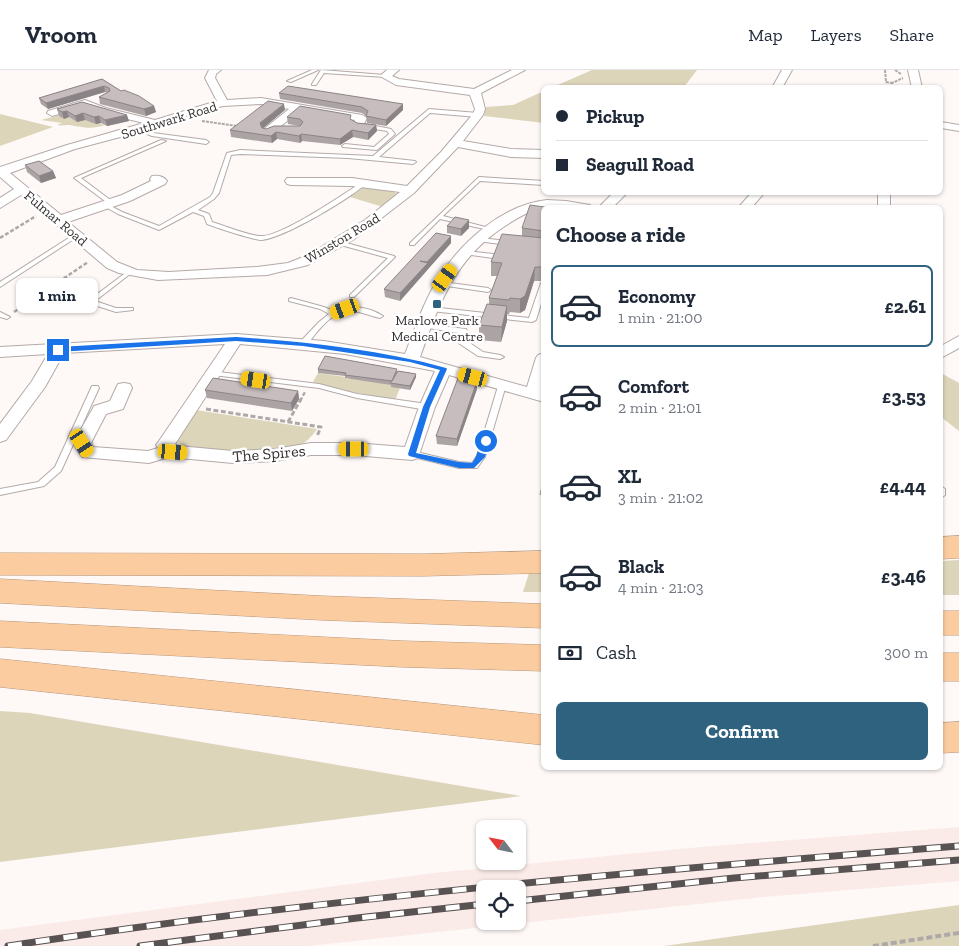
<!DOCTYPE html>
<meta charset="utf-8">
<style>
:root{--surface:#fff;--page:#f6f6f7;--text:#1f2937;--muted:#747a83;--line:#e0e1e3;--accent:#2f627f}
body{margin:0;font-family:"Zilla Slab",serif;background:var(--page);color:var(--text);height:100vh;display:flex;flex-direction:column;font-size:19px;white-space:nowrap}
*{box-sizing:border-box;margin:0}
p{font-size:16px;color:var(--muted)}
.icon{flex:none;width:28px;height:28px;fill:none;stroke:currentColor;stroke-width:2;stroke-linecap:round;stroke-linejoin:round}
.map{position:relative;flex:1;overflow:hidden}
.drawer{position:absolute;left:541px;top:135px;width:402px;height:565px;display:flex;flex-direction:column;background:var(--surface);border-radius:8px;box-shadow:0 1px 4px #0004}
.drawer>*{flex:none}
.guide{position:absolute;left:541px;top:15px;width:402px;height:110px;border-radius:8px;box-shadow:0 1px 4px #0004;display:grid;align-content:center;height:110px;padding:0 15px;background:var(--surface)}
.needle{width:32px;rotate:302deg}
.buttons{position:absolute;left:476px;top:750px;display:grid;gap:10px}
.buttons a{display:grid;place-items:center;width:50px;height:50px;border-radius:8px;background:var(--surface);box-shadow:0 1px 4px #0004;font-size:25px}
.end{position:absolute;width:22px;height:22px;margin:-11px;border:6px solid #1a73e8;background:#fff;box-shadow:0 0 0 2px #fff}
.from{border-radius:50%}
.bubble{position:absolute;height:35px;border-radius:8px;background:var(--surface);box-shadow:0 1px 4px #0004;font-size:16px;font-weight:800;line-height:35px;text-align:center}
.car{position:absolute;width:15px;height:30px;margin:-15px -8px;border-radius:6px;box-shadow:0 0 4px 1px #0007;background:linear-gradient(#f5c518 24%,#345 0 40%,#f5c518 0 76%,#345 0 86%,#f5c518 0)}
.guide b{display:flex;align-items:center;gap:18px;height:48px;font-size:19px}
.guide b+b{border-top:1px solid var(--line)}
.guide i{width:12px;height:12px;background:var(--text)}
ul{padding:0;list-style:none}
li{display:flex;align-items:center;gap:15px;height:82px;margin:0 10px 8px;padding:0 5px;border:2px solid transparent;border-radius:8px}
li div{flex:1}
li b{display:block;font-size:19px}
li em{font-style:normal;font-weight:800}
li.active{border-color:var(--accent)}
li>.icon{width:45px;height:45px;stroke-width:1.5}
h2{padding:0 15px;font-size:22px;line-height:60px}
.pay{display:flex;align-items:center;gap:12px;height:55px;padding:0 15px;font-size:19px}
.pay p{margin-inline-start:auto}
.button{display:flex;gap:10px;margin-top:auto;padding:10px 15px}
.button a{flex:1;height:58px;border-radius:8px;background:var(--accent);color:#fff;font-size:20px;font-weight:800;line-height:58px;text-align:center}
header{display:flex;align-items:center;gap:30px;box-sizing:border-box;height:70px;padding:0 25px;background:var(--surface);border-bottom:1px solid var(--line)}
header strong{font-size:24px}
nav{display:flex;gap:28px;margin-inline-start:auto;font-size:18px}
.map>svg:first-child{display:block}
</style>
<header>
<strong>Vroom</strong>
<nav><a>Map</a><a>Layers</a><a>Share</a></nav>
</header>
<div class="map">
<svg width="959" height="876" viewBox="0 0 959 876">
<rect width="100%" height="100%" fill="#fef8f7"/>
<path fill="#fbebe8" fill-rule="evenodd" d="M959,757V811L763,827L308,876H0V860L434,803L700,777ZM485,819H518V851H485Z"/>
<g fill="#dcd5ba">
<path d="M592,0H697L684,17H553Z"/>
<path d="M544,21V53L484,46L486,37L513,35Z"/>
<path d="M0,44L53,57L0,76Z"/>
<path d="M60,45L64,49L69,47L77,52L85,50L105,55C90,60 84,57 69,55C64,55 62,56 57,55L62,53L41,50Z"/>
<path d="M366,116L391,120L398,125L383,137L350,127Z"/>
<path d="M318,303L346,307L345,308L350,309L352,307L392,315L400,318L395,330L352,322L313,312Z"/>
<path d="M941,303L959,313V361L941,347Z"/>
<path d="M196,340L317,359C310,369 302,377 289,379C264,384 211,382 186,378L178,372V367Z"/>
<path d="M959,490V525H941V491Z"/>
<path d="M529,503H544V522H523Z"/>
<path d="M0,641L30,643L521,726L0,792Z"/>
<path d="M959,835V876H664Z"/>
</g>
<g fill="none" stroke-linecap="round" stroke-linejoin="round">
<defs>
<g id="lane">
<path d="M312,0H318L291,12L287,11Z"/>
<path d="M321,0L385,5L387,6L385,7L324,3L316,15H312V14Z"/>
<path d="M429,39L478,43L481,45L478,47L430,43L379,87L415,91L416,92L413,94L348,88L240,84L231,85L219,123L214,129L198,140L209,144L212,152C225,156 247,165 260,166C280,168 344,124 362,112L367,113C349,129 286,167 262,170C253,170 218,158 207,154L204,146L193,142L159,160L118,144L102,135L107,134L122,142L159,156L210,127L213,123L227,83L240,80L373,86Z"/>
<path d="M365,54L391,59L395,64L377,80L343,77L342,76L345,74L374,77L389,64L387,61L363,57L362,56Z"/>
<path d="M139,57L153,63L206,70L209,72L206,74L152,66L137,60L136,59Z"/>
<path d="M161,70L166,71L81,108L113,132V134H109L74,108Z"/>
<path d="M479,107L544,111V115L480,111L443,146L493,159V161L440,149L414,175H410V173Z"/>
<path d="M75,164L80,165L0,217V212Z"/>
<path d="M479,168L509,171L512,173L509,175L477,171V169Z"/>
<path d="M339,171L394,186L395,187L354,227H350V225L388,188L337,174L336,173Z"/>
<path d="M466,181L493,184L496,186L493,188L464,184L463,183Z"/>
<path d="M128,201L130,202V204L95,231L116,238H133V240L116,242L88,233V231Z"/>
<path d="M544,211V224L536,250L532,252L431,241L428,239L431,237L529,248L541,213Z"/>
<path d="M442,212L488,218L491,220L488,222L440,215V213Z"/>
<path d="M291,228L324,237L334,241C349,234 370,237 383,246L380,248C371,246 362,242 353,241C332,239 317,262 306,276H303L299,274L300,272L319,252L329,244L320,239L289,231V229Z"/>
<path d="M0,242L10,247L7,249L0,247Z"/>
<path d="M424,254L466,259L467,261L464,269L483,282L500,285L504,287L500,289L478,286L457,272L456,270L459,263L422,257V255Z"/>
<path d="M210,301L319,314L357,324L427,334L431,337L427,340L357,328L319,318L213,305H210L209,303Z"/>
<path d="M499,313H505L506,315L485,387L477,398H459L409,386L408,384L412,381L459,392L472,393L477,386Z"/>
<path d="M92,316H98L99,318L61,401L44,416L0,425V419L38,412L55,397Z"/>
<path d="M941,416L945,419V425L941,428Z"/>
</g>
<g id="street">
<path d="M209,0H221L216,4L215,8L227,30L261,28L362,45L367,48L362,57L358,58L352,55L355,50L300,41L272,63H264L262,61L264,59L289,39L261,34L223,36L188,45L143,61L75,79L10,103L61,145L122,125L151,111L150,109L152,106C157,105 164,106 167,111L165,114L130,131L68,152L117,192L137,200L169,202L257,197L288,193L308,185L365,150L400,122L352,116L291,115L287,114L285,111L287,108H352L407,116L441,82L473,44L475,39L470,25L396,15L380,6L387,0H399L392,6L399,9L474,19L512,0H525L481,23L485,39L483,45L463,71L511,79L544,80V88L511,87L458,77L414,123L353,170L308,195L267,205L158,210L119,203L107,198L21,125L0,138V128L14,119L0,107V97L67,75L144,53L98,42L84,37L52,46L47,43L48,41L85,30L106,38L155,50L217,31L205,8Z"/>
<path d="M782,0H792L782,18H772Z"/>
<path d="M908,0H918L922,18H912Z"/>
<path d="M941,52L959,55V61L941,58Z"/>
<path d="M614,122H628L612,138H598Z"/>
<path d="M752,122H765L751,138H738Z"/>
<rect x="878" y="122" width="12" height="16"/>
<path d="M547,130L566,131L590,135L591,138C576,138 560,135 545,138C532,139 517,148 505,156C455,188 439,234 420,287L527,317L536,288L538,285L544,283L542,321L544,322V332L449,305L435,337L418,388L412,390L354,385H311L275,391L233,393L169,387L149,393L82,387L73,373L92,340L94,336L110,331L118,314L124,313L130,314L132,318L123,339L106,344L91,373L93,377L148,381L158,378L156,375L159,371L225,274L64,283L45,317L6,370L0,372V354L32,311L48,284L0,287V277L236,264L324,271L405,284C415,259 423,233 438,209C461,172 502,135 547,130ZM240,274L345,284L435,301L419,337L405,377L354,373H311L275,379L233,381L178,376L175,374Z"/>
<path d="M959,266V278L941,288V276Z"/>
</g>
<g id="highway">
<path d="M959,466V488L941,489V467Z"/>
<path d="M544,481V503L423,506L0,505V483L423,484Z"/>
<path d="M0,509L322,526L544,534V558L322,550L0,533Z"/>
<rect x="941" y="541" width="18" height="24"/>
<path d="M0,551L403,571L544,575V601L403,597L0,577Z"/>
<rect x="941" y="583" width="18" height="28"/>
<path d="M0,589L544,645V675L0,617Z"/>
<path d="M959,652V682L941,683V653Z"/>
</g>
</defs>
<use href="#lane" stroke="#b4aaa8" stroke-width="2"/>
<use href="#street" stroke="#b4aaa8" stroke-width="2"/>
<use href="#highway" stroke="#b59578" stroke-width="1"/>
<g stroke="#aea9a8" stroke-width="2" stroke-dasharray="3 1" stroke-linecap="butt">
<path d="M885,0L886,12L892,13"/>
<path d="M895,0L901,4"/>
<path d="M893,18L892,13L903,8"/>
<path d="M202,51L237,56"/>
</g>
<g stroke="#aea9a8" stroke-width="2.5" stroke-dasharray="4 2" stroke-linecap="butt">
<path d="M0,168L36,146"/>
<path d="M14,242L88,192"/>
<path d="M300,331L305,322"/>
</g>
<g stroke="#aea9a8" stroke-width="3" stroke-dasharray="5 2.5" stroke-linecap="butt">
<path d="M206,339L321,357L317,366"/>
<path d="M288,352L301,329"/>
<path d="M541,425L544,407"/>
</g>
<path stroke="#aea9a8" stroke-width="4" stroke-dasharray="6 3" stroke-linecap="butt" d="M873,876L959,863"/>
<use href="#lane" fill="#fff" fill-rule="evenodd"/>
<use href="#street" fill="#fff" fill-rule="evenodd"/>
<use href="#highway" fill="#fbcca0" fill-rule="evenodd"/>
<defs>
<g id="rail">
<path d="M518,831L734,808L959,790"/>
<path d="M8,876C323,828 641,801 959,776"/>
<path d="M140,876L357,848L485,834"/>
</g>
</defs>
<use href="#rail" stroke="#585352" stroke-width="7"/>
<use href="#rail" stroke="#fff" stroke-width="5" stroke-dasharray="14" stroke-linecap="butt"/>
</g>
<g fill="#aba3a4">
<path d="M102,9L121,21L154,36L156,42L146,46L100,34L99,27L107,23L105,22L48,39L41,34L39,28Z"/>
<path d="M279,23L403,40L386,56L367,53L366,46L362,43L280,29Z"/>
<path d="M82,32L129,51L107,56L101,53L96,54L85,50L77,52L69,47L64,49L59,46L57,39Z"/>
<path d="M285,40L263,58L266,59L300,56L288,54L287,47L352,50L357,53L376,55L377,61L368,70L353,67L340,75L302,71L300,73L277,69L272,73L231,67L230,60Z"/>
<path d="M25,95L53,101L56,108L41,113L27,102Z"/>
<path d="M544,138V202L541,211H534L525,240L520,243L510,242L509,244H507V251L501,272L479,270V255L489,235V228L497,206H491V192L522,166V158Z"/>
<path d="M447,156L469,158L461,166L447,163Z"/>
<path d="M451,166V173L400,231L385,227L384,219Z"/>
<path d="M318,299L398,301L416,304V307L410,320L391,317V315L345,308V306L318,303Z"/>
<path d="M477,319L457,376L437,374L436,366Z"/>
<path d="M205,320L298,321L299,329L292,341L207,328Z"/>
</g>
<g fill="#8b8486">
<path d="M104,16L105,22L48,39L46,33Z"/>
<path d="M284,34L285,40L261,60L260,53Z"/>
<path d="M403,34V40L386,56V50Z"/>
<path d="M154,36L156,42L146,46L144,39Z"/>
<path d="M67,41L69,47L64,49L62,42Z"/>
<path d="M83,43L85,50L77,52L75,46Z"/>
<path d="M127,45L129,51L107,56L105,50Z"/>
<path d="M99,46L101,53L96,54L94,47Z"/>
<path d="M376,55L377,61L368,70V63Z"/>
<path d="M352,60L353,67L340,75V69Z"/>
<path d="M276,62L277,69L272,73L271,66Z"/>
<path d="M301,64L302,71L300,73L299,66Z"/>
<path d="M53,101L56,108L41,113L39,106Z"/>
<path d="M469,150V158L461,166V159Z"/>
<path d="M451,166V173L400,231V223Z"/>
<path d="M544,191V202L541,211L542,197Z"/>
<path d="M535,197L534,211L525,240L520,243V229Z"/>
<path d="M507,236V251L501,272L502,257Z"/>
<path d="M416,304V307L410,320V316Z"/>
<path d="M477,311V319L457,376V369Z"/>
<path d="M298,321L299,329L292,341L291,333Z"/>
</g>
<g fill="#c7bdbf" stroke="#8b8486">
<path d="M102,9L121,21L124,20L139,26L154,36L144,39L99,27L110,21L109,18L104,16L46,33L39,28Z"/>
<path d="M288,16L403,34L386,50L366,46L368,41L362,37L279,23Z"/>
<path d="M268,31L284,34L260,53L262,58L266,59L274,56H300L303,52L300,49L287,47L300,36L351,45L350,49L357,53L376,55L368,63L352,60L340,69L301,64L299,66L276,62L271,66L230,60Z"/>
<path d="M82,32L127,45L105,50L99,46L94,47L83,43L75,46L67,41L62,42L57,39Z"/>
<path d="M39,91L53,101L39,106L25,95Z"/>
<path d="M530,135L552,138H544V161L522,158Z"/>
<path d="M455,147L469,150L461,159L447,156Z"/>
<path d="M436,163L451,166L427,192L420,191L428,193L400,223L384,219Z"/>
<path d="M502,164L544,168V191L542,197H535L525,226L520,229L510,228L509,230L489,228L502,193L491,192Z"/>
<path d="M487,234L507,236L502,257L479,255Z"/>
<path d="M325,286L397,299L392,311L398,301L416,304L410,316L390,313L392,311L345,305L346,303L318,299Z"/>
<path d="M213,308L298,321L291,333L205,320Z"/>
<path d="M458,308L477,311L457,369L436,366Z"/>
</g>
<path fill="#1a73e8" d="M236,267C306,272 377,279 446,298L447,299L430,337L416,383L459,392L472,393C478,386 479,372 486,369L490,371L485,387L474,398H459L409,386L408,384L423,337L440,300L410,292L303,276L236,271L58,282L55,280L58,277Z"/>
<rect fill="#2f627f" stroke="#fff" stroke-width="2" x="432" y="229" width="10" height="10" rx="2.5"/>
<g text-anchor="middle" stroke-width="5" stroke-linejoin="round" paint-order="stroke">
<g font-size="14" fill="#34302f" stroke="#fff">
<text transform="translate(169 50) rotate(-17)" y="5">Southwark Road</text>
<text transform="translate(56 148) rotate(40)" y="5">Fulmar Road</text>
<text transform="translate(342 168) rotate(-31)" y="5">Winston Road</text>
</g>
<g font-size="14" fill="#34302f" stroke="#fff">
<text x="437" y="255">Marlowe Park<tspan x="437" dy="16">Medical Centre</tspan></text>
</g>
<g font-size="16" fill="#34302f" stroke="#fff">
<text transform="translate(269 383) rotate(-5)" y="6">The Spires</text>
</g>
</g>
</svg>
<div class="buttons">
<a><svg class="needle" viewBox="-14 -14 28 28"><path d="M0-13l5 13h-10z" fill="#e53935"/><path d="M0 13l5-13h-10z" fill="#747a83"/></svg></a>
<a><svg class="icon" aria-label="locate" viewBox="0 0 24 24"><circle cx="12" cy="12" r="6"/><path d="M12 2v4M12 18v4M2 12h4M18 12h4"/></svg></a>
</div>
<i class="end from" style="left:486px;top:371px"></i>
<i class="end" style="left:58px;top:280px"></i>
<div class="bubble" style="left:16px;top:208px;width:82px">1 min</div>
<i class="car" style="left:445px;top:208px;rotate:36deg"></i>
<i class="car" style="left:345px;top:239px;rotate:250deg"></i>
<i class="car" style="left:473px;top:307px;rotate:285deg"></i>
<i class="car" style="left:256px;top:310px;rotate:279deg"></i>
<i class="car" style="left:82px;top:373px;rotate:147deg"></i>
<i class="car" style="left:354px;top:379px;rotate:270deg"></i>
<i class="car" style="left:173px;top:382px;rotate:95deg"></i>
<div class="guide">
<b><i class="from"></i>Pickup</b>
<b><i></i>Seagull Road</b>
</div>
<section class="drawer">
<h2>Choose a ride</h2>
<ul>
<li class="active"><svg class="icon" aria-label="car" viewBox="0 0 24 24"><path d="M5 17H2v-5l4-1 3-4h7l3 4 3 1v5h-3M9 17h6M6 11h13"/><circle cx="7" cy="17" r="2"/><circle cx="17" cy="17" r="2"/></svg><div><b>Economy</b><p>1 min · 21:00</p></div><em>£2.61</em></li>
<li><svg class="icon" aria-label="car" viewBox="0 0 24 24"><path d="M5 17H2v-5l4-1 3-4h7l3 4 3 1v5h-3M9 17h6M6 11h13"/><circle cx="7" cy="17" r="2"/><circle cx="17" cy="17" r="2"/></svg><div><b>Comfort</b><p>2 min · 21:01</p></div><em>£3.53</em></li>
<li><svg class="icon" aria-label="car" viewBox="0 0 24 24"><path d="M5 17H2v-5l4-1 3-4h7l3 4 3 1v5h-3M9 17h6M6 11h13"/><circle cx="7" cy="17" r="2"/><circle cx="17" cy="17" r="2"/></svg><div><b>XL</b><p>3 min · 21:02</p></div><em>£4.44</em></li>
<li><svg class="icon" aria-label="car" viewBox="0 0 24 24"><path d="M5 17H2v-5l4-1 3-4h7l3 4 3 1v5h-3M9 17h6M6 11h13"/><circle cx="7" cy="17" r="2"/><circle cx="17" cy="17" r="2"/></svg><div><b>Black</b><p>4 min · 21:03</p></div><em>£3.46</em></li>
</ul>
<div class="pay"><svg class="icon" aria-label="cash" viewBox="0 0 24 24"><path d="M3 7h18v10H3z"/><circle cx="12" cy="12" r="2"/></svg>Cash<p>300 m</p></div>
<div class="button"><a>Confirm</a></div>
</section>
</div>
